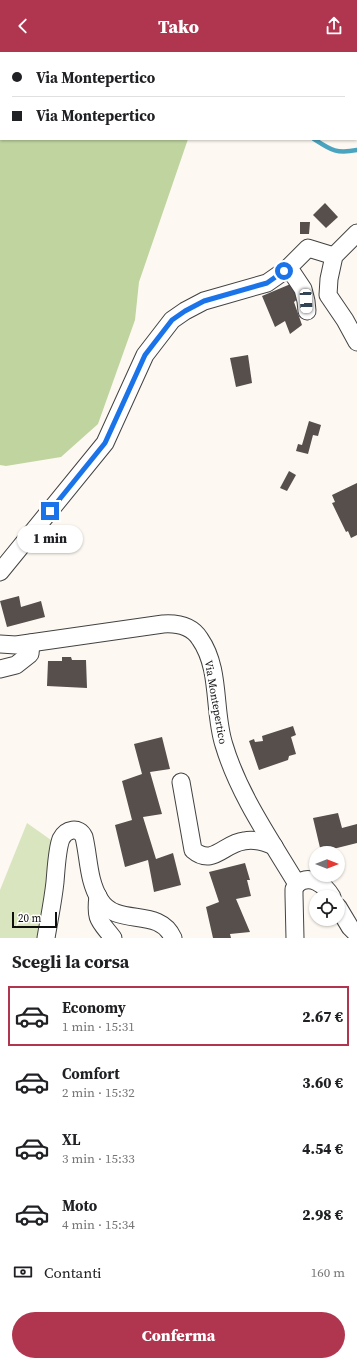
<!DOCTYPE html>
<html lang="it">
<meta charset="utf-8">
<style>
:root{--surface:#fff;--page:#f2f2f2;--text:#202124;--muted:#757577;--line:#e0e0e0;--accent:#b03650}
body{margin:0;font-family:"Source Serif 4",serif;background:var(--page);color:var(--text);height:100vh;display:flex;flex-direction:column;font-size:15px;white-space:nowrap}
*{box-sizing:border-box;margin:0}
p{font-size:13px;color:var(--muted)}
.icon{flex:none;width:22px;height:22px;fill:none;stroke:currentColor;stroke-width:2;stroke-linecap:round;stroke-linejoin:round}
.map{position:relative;height:886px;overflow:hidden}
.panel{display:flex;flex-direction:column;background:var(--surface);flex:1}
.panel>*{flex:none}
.hud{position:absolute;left:0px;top:0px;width:357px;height:88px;box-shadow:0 1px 3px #0004;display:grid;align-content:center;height:88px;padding:0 12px;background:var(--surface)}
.needle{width:26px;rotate:90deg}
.controls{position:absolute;left:309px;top:794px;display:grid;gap:8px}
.controls a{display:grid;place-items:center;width:36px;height:36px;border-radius:50%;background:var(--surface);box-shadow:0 1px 3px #0004;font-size:20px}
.scale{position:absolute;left:12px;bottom:10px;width:45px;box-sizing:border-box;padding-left:4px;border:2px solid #0f0f0f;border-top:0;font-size:11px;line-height:14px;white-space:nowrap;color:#0f0f0f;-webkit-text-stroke:3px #fff;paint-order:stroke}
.end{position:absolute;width:18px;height:18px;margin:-9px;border:5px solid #1a73e8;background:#fff;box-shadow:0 0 0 2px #fff}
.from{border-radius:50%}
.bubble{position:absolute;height:28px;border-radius:14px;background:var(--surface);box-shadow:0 1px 3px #0004;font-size:13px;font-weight:800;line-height:28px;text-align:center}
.car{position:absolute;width:12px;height:24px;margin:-12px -6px;border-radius:5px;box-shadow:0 0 3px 1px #0007;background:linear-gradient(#fff 24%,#345 0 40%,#fff 0 76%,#345 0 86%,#fff 0)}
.hud b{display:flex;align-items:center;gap:14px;height:38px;font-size:15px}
.hud b+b{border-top:1px solid var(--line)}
.hud i{width:10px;height:10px;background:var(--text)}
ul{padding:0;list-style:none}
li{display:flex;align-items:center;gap:12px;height:60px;margin:0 8px 6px;padding:0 4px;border:2px solid transparent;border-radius:0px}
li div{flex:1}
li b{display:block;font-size:15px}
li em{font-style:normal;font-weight:800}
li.on{border-color:var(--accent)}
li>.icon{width:36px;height:36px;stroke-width:1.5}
h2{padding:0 12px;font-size:18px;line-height:48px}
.pay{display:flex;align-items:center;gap:10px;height:44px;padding:0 12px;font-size:15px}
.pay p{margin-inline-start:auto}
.button{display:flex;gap:8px;margin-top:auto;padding:8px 12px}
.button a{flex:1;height:46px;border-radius:24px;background:var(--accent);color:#fff;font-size:16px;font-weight:800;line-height:46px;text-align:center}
header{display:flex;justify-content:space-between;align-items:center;height:52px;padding:0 12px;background:var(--accent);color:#fff;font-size:18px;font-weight:800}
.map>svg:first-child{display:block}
</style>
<header><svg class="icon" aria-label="back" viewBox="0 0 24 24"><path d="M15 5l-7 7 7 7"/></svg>Tako<svg class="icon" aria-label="share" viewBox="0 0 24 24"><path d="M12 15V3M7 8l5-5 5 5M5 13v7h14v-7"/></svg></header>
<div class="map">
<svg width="357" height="886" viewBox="0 0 357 886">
<rect width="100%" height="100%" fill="#fdf9f2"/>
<path fill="#d9e5bf" d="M27,771L51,788L52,851L42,886H0V838Z"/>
<path fill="#c0d4a0" d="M0,0H221L1,1V87H188L139,230L135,268L98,372L61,405L6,414L0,413Z"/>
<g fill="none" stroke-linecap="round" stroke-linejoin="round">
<g stroke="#4ba4bf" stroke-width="4.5">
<path d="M0,4L1,5"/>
<path d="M314,87C331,98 336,102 357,98"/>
</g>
</g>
<g fill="#564f4c">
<path d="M325,151L338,165L326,176L313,163Z"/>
<path d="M300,170H310L309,182H300Z"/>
<path d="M293,231L300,245L294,250L302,273L290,282L285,269L275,275L262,244Z"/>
<path d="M248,303L252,331L236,335L230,306Z"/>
<path d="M309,369L321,373L318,384L313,383L308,402L296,399L298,392L302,393Z"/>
<path d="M289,419L296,423L287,439L280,436Z"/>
<path d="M357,431V483L351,486L348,479L346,480L332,451L335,450L332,443Z"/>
<path d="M19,544L21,555L41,549L45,565L7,575L0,549Z"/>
<path d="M62,605H71L72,608H86L87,636L47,634L48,609H62Z"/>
<path d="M293,674L296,683L291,685L296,702L289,704L288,708L259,718L249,689L254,687L255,690L263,689L262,684Z"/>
<path d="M162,685L170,717L150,720L162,762L143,765L156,807L173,801L181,833L154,840L148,808L125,815L115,773L132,768L122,729L142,722L134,692Z"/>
<path d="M338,761L342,776L357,772V791L321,800L313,766Z"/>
<path d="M245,811L250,828H247L251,844L236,847L250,880L230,882L231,886H213L206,855L219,850L209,820Z"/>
</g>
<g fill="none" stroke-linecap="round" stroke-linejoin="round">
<defs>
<g id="minor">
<path d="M357,181L334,204L329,227L328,243L345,268L357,290"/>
<path d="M284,219L293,222L303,237L306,249L307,259"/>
<path d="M0,520L105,391L145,303L172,268L185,259L204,249L267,231L287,217L308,196L334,204"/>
<path d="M0,592L16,593L163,572C178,571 192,574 200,587C221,617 213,659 224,693C239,743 270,787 297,832L294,837V843L295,886"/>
<path d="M0,617L16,613L30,602L31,591"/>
<path d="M181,730L193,798C213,815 224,791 244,789C254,787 265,790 274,794"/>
<path d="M297,832C310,821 325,833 332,845"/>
<path d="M98,844C95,868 99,868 113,886"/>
<path d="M338,855L350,875L357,882"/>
<path d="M46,886C49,868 53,849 55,830C56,819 57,797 61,787C66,777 79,774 84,785C89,806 88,829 100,848C117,876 159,854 173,886"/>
</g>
</defs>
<use href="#minor" stroke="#424242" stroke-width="19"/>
<use href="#minor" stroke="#fff" stroke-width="17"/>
</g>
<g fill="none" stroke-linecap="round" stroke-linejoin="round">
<path stroke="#1a73e8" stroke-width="5" d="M50,459L105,391L145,303L172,268L185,259L204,249L267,231L284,219"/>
</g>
<g text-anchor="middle" stroke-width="4" stroke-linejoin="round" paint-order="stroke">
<g font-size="11" fill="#0f0f0f" stroke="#fff">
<text transform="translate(216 650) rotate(80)" y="4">Via Montepertico</text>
</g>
</g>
</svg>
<div class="controls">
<a><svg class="needle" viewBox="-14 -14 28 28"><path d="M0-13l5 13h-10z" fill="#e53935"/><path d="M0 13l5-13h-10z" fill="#757577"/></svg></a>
<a><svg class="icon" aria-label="locate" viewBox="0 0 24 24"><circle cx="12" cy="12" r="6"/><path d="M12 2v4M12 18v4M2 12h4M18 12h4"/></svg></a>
</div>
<div class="scale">20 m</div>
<i class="end from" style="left:284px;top:219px"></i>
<i class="end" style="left:50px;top:459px"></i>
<div class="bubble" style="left:17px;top:473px;width:66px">1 min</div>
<i class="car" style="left:306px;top:249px;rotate:177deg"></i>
<div class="hud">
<b><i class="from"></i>Via Montepertico</b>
<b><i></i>Via Montepertico</b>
</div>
</div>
<section class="panel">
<h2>Scegli la corsa</h2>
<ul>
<li class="on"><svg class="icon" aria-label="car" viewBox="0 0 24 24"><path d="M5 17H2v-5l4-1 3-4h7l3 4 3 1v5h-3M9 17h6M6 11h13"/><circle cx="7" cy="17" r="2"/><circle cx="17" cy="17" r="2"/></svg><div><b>Economy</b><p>1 min · 15:31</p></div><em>2.67 €</em></li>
<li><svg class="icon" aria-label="car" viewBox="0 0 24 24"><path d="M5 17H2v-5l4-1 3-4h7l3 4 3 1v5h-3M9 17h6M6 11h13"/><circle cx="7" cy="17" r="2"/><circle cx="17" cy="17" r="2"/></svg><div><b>Comfort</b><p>2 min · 15:32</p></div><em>3.60 €</em></li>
<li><svg class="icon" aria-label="car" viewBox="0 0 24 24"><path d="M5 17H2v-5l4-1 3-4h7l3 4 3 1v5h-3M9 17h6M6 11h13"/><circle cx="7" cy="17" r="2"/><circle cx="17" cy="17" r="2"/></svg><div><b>XL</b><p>3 min · 15:33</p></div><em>4.54 €</em></li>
<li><svg class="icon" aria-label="car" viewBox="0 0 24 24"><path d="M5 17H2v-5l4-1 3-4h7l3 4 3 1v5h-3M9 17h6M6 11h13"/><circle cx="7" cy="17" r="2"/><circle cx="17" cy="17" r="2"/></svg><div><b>Moto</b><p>4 min · 15:34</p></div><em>2.98 €</em></li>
</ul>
<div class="pay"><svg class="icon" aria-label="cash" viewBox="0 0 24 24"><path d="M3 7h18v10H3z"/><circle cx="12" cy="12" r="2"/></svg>Contanti<p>160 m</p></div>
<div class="button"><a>Conferma</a></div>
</section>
